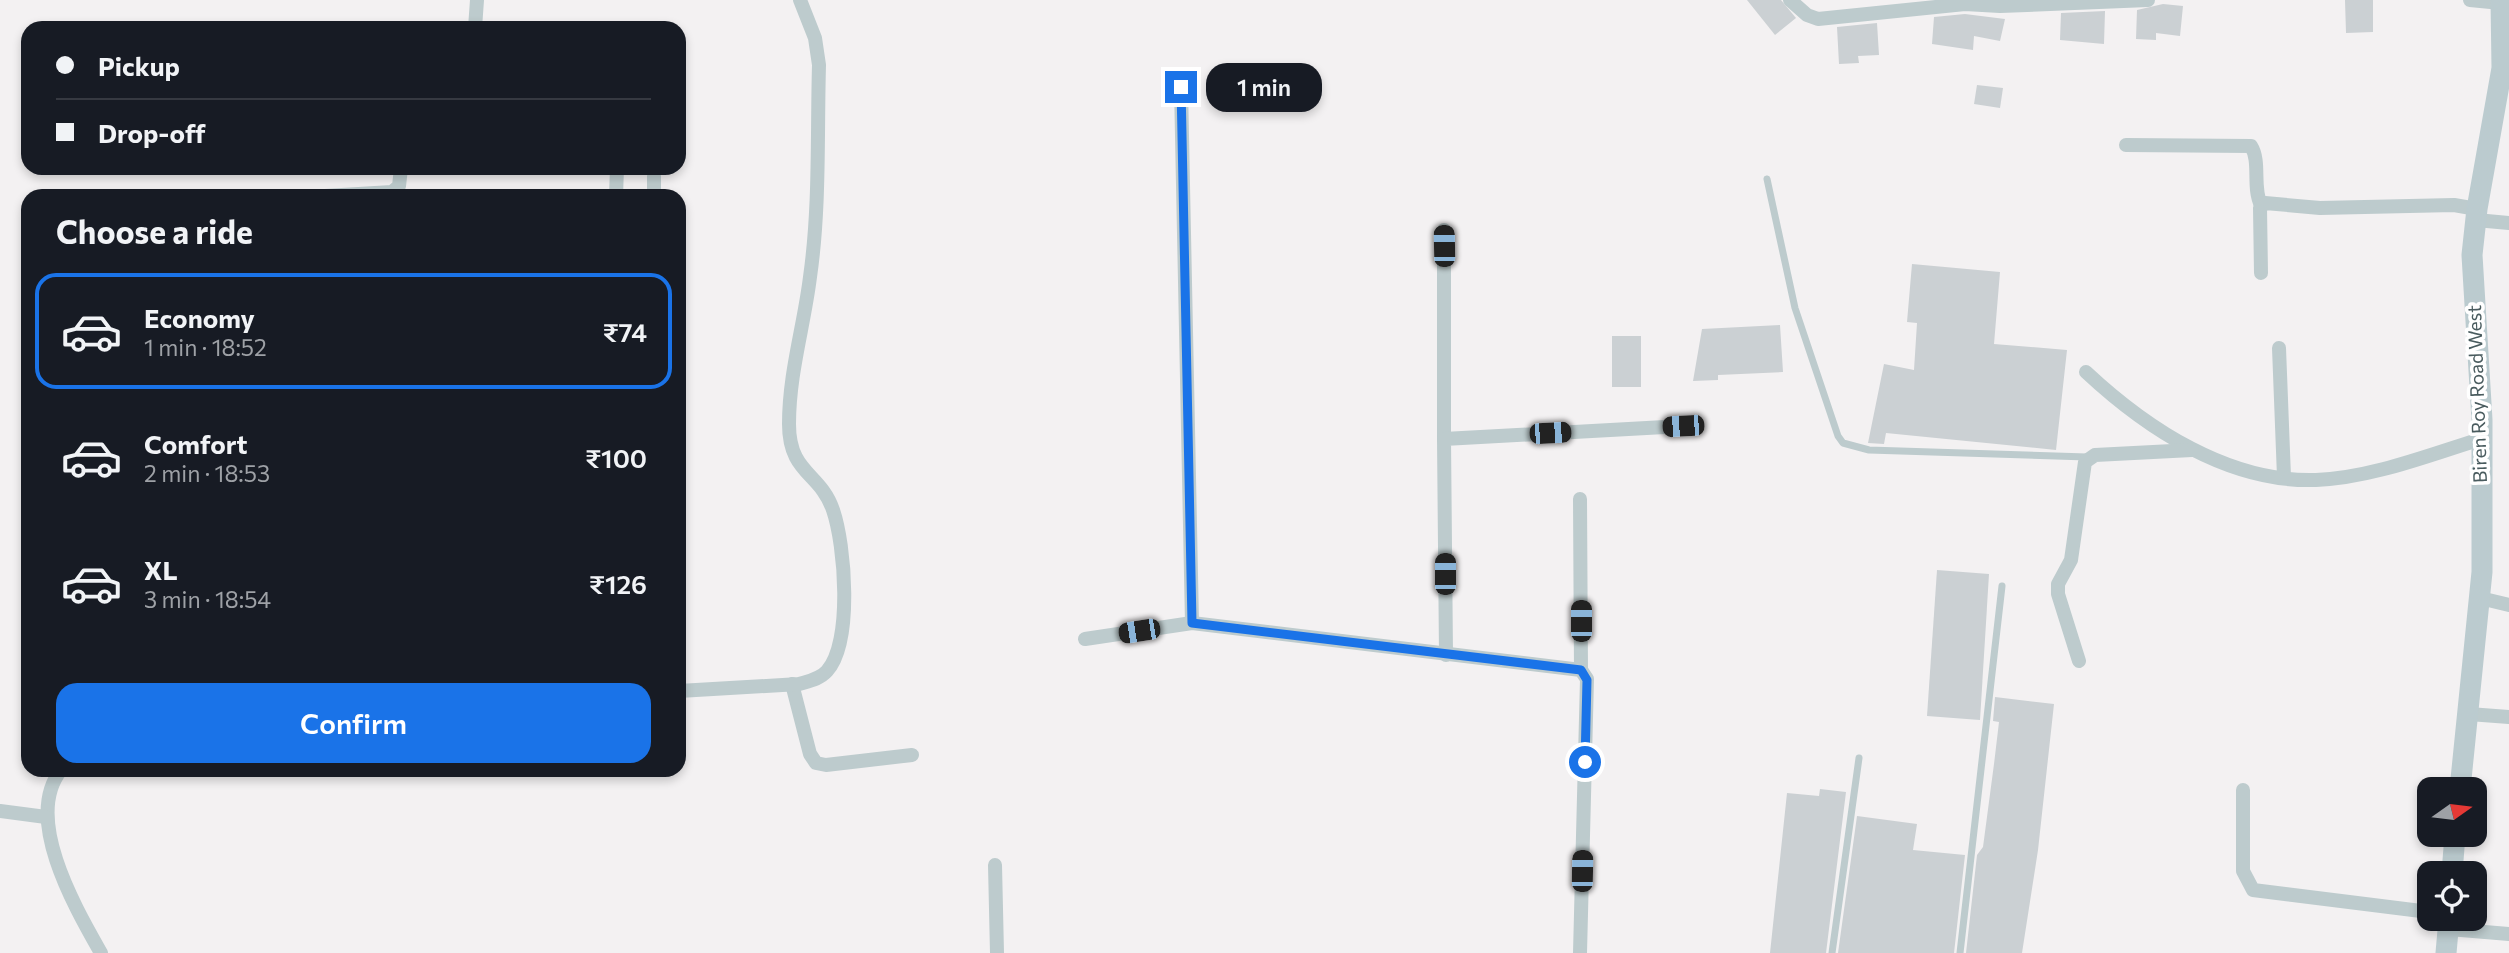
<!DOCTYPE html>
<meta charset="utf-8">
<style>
:root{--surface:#171b24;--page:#242831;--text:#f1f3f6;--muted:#9ea1a6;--line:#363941;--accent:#1a73e8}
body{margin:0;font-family:Commissioner,sans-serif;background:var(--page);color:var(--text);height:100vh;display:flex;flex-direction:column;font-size:26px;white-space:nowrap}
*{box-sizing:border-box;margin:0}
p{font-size:23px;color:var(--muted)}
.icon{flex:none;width:38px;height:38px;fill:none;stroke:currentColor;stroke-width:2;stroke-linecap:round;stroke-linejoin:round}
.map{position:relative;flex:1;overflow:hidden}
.sheet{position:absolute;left:21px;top:189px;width:665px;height:588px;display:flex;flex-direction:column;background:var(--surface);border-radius:21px;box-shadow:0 4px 10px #0003}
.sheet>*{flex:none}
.top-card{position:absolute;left:21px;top:21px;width:665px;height:154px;border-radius:21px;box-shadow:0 4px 10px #0003;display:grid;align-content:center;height:154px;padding:0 35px;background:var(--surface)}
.needle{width:46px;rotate:76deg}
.tools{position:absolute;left:2417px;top:777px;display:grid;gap:14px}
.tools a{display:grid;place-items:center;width:70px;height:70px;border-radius:14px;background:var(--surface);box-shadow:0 4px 10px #0003;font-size:35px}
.end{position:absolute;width:32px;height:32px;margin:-16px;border:9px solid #1a73e8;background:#fff;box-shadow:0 0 0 4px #fff}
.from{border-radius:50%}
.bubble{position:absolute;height:49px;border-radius:21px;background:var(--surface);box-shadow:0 4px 10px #0003;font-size:23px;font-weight:600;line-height:49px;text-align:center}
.car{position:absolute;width:21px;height:42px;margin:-21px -10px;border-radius:9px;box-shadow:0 0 5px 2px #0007;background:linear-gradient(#222 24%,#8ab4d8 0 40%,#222 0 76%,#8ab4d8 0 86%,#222 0)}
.top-card b{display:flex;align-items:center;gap:24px;height:66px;font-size:26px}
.top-card b+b{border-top:2px solid var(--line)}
.top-card i{width:18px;height:18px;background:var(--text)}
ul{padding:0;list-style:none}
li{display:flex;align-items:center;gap:21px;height:116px;margin:0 14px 10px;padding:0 21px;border:4px solid transparent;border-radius:21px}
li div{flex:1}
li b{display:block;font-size:26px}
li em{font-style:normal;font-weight:600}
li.on{border-color:var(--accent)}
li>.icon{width:63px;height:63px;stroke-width:1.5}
h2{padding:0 35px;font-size:32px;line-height:84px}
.action{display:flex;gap:14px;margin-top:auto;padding:14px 35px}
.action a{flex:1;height:80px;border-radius:21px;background:var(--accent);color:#fff;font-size:28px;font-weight:600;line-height:80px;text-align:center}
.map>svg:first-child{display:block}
</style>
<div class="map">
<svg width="2509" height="953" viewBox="0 0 2509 953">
<rect width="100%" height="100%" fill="#f3f1f2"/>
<g fill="#cbd0d3">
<path d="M1747,0H1781L1796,18L1775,35Z"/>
<path d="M2345,0H2373V32L2346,33Z"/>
<path d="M2163,4L2183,6L2180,36L2156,33V40L2136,39L2137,10Z"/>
<path d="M2105,11L2104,44L2060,40L2061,13Z"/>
<path d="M1965,14L2005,19L2000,41L1974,36L1973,50L1932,44L1934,17Z"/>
<path d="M1877,23L1879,55L1858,56L1859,63L1839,64L1837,27Z"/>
<path d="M1977,85L2003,88L2000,108L1974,104Z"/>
<path d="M1912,264L2000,272L1994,344L2067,350L2056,450L1886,433L1884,444L1868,443L1884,364L1914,370L1917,323L1907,322Z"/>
<path d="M1780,325L1783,372L1718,375V380L1693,381L1702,329Z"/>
<rect x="1612" y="336" width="29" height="51"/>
<path d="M1937,570L1989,574L1980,720L1927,716Z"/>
<path d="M1995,697L2054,704L2038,850L2022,953H1966L1977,855L1983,847L1994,764L1999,722L1993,721Z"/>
<path d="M1820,789L1846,792L1826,953H1770L1787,793L1819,796Z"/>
<path d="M1857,816L1917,824L1913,850L1965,855L1954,953H1838Z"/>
</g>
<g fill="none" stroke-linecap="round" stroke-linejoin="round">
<g stroke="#bdcbcd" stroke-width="7">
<path d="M1767,179L1795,308L1838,436L1843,443L1869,450L2087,457"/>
<path d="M1832,953L1859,758"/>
<path d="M1960,953L2002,586"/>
</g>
<g stroke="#bdcbcd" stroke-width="14">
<path d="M1790,0L1807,15L1818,19L1965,4L2000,6L2148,0"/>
<path d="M2470,0L2501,3"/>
<path d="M475,28L477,0"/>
<path d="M1181,87L1192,623"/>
<path d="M2126,145L2251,146C2261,162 2252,187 2261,205"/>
<path d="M325,196L392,192L399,186L401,168"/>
<path d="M616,196L617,168"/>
<path d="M654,196V176"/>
<path d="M2476,220L2509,223"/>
<path d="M1444,230V439"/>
<path d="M2261,273L2260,208L2265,203L2320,208L2454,205L2477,209"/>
<path d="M2279,348L2284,477"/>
<path d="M2086,372C2147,429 2229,483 2316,480C2371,478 2429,455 2481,439"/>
<path d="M1580,499L1581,670"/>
<path d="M2480,598L2509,605"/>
<path d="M1085,639L1192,623L1581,670L1587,679L1580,953"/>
<path d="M1446,655L1444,439L1683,426"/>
<path d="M2079,661L2058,594V584L2071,560L2085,462L2095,455L2192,450"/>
<path d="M792,684L810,754L816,763L826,765L912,755"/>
<path d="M679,691L799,684C809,681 820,679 827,671C853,642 845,545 833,510C820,472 789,474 789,424C789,373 804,326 810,277C820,207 817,135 819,65L815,38L800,0"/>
<path d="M2469,714L2509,717"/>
<path d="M61,770C23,818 75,907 101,953"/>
<path d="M2243,790V871L2253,890L2429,912"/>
<path d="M0,811L46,817"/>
<path d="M995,865L997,953"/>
<path d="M2449,929L2509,934"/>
</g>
<g stroke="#bbcbcf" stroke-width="21">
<path d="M2460,789L2482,572V420L2472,255L2477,209L2502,68L2501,0"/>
<path d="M2452,873L2455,835"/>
<path d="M2446,953L2449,919"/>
</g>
</g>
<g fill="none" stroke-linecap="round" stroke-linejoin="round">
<path stroke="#1a73e8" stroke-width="9" d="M1181,87L1192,623L1581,670L1587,680L1585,762"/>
</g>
<g text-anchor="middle" stroke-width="7" stroke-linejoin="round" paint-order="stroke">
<g font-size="19" fill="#495b5e" stroke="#fff">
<text transform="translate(2477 394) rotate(-92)" y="7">Biren Roy Road West</text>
</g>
</g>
</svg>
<div class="tools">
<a><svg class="needle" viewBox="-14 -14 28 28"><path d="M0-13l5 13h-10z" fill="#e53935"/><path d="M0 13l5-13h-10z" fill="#9ea1a6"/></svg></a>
<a><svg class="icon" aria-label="locate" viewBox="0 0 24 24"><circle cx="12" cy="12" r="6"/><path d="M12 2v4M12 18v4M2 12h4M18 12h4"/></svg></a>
</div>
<i class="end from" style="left:1585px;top:762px"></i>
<i class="end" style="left:1181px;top:87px"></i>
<div class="bubble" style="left:1206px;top:63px;width:116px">1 min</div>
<i class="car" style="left:1444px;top:246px;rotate:359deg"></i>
<i class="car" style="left:1683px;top:426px;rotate:267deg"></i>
<i class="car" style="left:1550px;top:433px;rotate:87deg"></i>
<i class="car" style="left:1445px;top:574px;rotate:0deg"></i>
<i class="car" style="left:1581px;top:621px;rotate:0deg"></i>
<i class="car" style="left:1139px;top:631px;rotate:261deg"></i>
<i class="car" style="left:1582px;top:871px;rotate:1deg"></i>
<div class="top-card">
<b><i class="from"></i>Pickup</b>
<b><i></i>Drop-off</b>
</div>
<section class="sheet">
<h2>Choose a ride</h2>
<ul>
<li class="on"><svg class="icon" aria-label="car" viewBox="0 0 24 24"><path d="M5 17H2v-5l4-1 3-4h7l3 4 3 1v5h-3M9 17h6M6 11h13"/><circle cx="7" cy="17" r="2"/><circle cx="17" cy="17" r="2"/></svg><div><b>Economy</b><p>1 min · 18:52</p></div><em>₹74</em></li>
<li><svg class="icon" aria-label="car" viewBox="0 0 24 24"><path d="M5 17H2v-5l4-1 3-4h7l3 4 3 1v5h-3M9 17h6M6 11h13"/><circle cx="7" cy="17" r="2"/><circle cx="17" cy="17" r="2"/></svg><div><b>Comfort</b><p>2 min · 18:53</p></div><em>₹100</em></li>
<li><svg class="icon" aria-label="car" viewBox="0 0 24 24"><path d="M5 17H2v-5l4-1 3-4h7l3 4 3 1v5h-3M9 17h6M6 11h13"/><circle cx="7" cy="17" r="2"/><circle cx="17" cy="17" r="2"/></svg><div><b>XL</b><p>3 min · 18:54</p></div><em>₹126</em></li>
</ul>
<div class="action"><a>Confirm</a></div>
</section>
</div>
